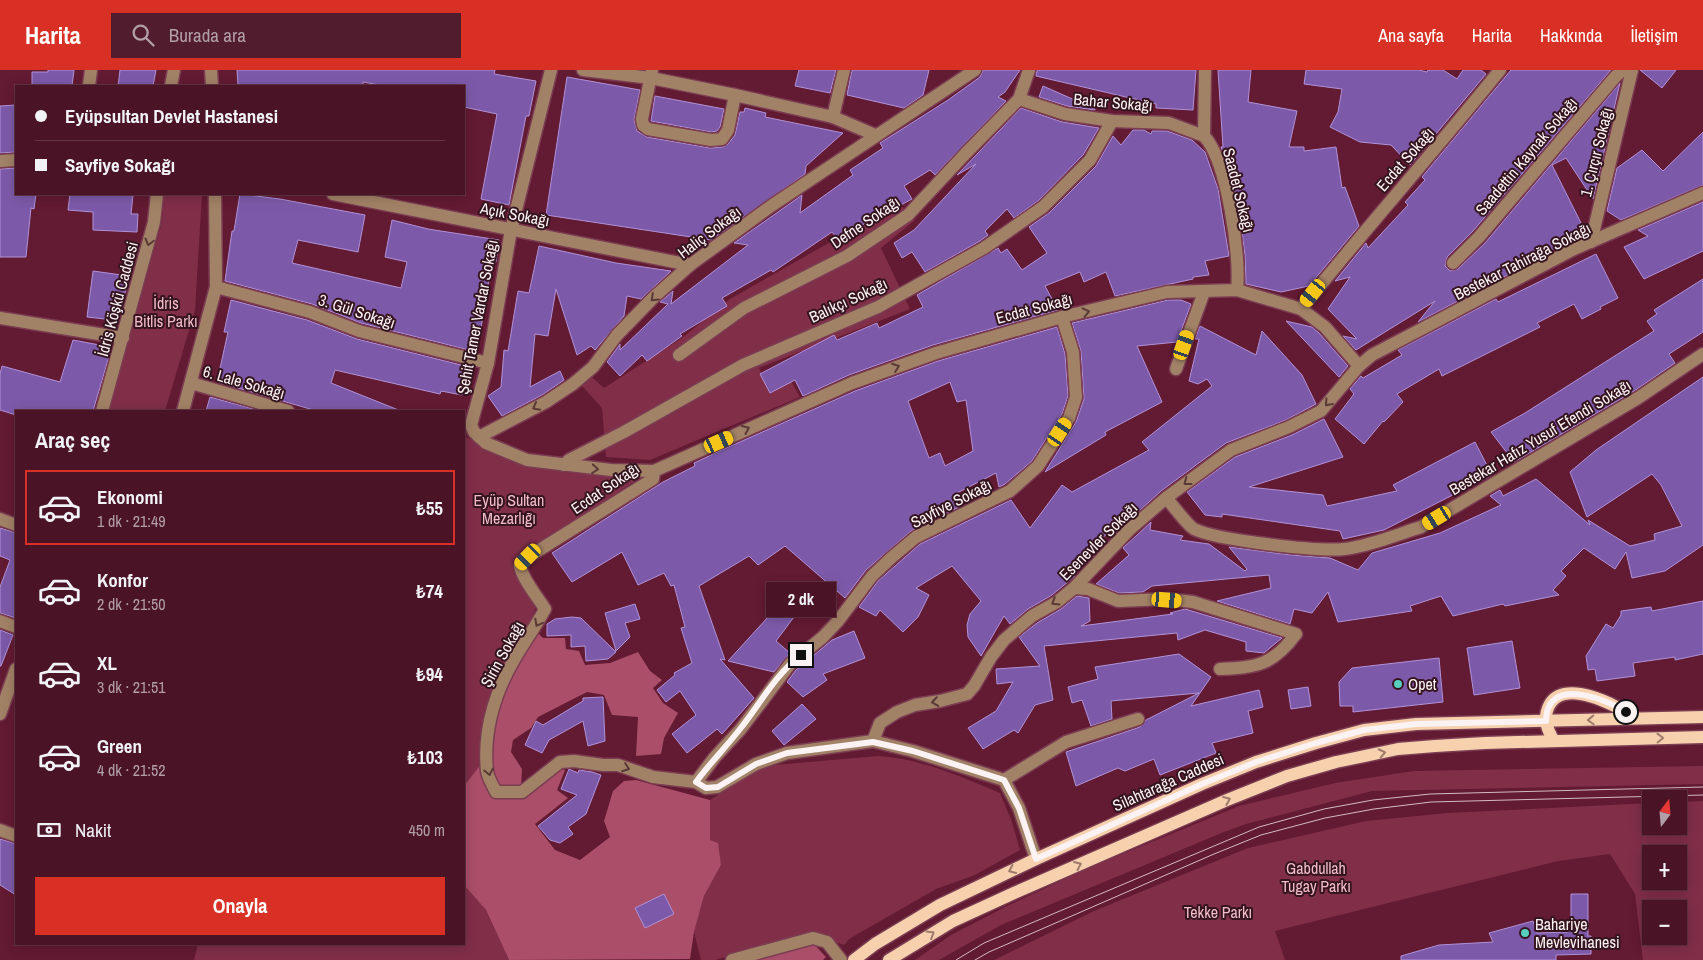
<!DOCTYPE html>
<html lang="tr">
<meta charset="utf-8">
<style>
:root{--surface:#4a1426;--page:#511d2e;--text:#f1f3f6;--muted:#b29ea7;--line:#613343;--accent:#d93025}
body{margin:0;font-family:"Archivo Narrow",sans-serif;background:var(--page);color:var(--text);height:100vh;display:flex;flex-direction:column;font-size:19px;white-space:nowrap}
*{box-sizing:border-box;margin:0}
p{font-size:16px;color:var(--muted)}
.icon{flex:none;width:28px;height:28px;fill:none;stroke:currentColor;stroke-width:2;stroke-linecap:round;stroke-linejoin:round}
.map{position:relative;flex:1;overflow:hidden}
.panel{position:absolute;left:15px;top:340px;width:450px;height:535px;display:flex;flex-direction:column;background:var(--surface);border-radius:0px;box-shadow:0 2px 12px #0003,0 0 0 1px var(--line)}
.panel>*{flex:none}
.hud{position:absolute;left:15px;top:15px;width:450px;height:110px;border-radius:0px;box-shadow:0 2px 12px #0003,0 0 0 1px var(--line);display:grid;align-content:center;height:110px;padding:0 20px;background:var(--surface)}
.needle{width:32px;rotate:16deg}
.fabs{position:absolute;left:1642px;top:720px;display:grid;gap:10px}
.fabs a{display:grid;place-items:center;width:45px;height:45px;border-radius:0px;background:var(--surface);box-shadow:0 2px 12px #0003,0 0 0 1px var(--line);font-size:25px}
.end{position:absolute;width:22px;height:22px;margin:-11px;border:6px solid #fbf2f4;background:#111;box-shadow:0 0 0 2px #111}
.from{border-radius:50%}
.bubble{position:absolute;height:35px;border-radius:0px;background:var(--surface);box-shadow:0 2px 12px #0003,0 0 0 1px var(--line);font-size:16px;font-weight:700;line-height:35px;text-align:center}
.car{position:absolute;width:15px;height:30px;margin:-15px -8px;border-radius:6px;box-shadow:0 0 4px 1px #0007;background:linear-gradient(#f5c518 24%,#345 0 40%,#f5c518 0 76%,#345 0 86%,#f5c518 0)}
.hud b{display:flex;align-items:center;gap:18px;height:48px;font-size:19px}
.hud b+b{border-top:1px solid var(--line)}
.hud i{width:12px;height:12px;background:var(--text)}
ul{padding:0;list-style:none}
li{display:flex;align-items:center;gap:15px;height:75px;margin:0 10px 8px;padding:0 10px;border:2px solid transparent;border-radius:0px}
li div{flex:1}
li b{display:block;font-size:19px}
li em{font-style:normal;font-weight:700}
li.current{border-color:var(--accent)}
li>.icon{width:45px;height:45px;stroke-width:1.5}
h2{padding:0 20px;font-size:22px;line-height:60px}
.pay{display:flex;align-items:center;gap:12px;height:55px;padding:0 20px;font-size:19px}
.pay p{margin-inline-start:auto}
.action{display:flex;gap:10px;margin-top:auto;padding:10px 20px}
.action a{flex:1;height:58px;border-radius:0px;background:var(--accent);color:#fff;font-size:20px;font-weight:700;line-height:58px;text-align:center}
header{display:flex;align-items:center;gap:30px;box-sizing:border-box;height:70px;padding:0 25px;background:var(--accent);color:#fff}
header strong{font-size:24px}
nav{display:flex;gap:28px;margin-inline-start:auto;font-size:18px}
.search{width:350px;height:45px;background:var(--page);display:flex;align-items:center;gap:12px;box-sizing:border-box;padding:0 18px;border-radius:0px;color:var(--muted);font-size:19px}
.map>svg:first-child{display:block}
</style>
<header>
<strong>Harita</strong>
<div class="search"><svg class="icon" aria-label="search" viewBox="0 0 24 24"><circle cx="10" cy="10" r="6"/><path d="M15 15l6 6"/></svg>Burada ara</div>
<nav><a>Ana sayfa</a><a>Harita</a><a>Hakkında</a><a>İletişim</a></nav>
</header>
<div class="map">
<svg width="1703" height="890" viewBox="0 0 1703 890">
<rect width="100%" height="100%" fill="#631a33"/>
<g fill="#812e49" fill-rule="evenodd">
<path d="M164,124H202L195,240L165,341H109L162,152Z"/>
<path d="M902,137L915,150L881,178L910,239L759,298L768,314L787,304L800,327L650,390L606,387L602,338L574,307L584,300L604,318L682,268L730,229L834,170Z"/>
<path d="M464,366L526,397L631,407L635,411L513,491L514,503L527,520L536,537L529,555L500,602L482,658L481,694L464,716Z"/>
<path d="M878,686C919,688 962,707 1000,723L1012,752L1020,780L975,805L936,819L849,869L844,875L806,863L785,871L715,890H701L694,862L704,826L721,795L710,771V730L759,700L775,695Z"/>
<path d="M1703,696V714L1372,721L1246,754L1224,762L1001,855L939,890H915L951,865L1005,837L1086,799L1239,736L1335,713L1414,701Z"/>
<path d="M1703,731V890H1643L1635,824L1610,784L1558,791L1275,861L1285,890H994L1094,841L1248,778L1366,751L1447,743L1651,733V756H1679V732ZM1651,784H1679V811H1651ZM1651,839H1679V866H1651Z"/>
<path d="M464,815L486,840L509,890H194L198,874H464Z"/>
</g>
<g fill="#aa4e69">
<path d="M538,563L543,568H565L566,579L579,581L585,595L610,593L638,582L650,601L662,610L653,618L663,633L678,643L664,668L661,684L636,686L638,647L612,645L604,625L587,622L538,647L531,658L513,670L511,682L522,699L521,718L499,719L491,703L492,671L501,624L518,591Z"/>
<path d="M481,694L491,727H520L532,722L559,698L565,700L557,720L568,728L535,754L555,780L580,790L610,767L604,751L613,721L624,711L636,710L710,730V770L718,773L721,795L704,826L694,862L690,889L509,890L486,840L464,815V716Z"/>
<path d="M812,872L826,887L823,890H749Z"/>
</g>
<g fill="#7d5aa9" stroke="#b092d9" fill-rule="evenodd">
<path d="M48,0H74L72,16H32V2H48Z"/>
<path d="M120,0H156L153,16H118Z"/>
<path d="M237,0H495L494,4L536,11L529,46H526L509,135L481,129L497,44L464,37V16H385L363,12V16L238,15Z"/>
<path d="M799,0H836L830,23L795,16Z"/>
<path d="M852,0H929L923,25L904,38L847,25Z"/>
<path d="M983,0H1020L1005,22L998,27L1006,31L935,105L930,100L904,116L912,129L877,148L836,167L832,162L773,202L771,200L722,228L727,236L680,264L682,266L647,291L642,285L620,306L607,292L620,274V280L668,234L660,232L673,221L671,234L748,175L734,173L802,125L800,143L853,105L850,100L883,78L880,73L948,30L980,7Z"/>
<path d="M1037,0H1196L1193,40L1156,38V34L1036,6Z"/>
<path d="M1218,0H1251L1248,32L1297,41L1289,77H1304V81L1336,77L1342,118L1345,117L1359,156L1309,216L1281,222L1246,214L1245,185L1239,138L1227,93L1221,77H1223Z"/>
<path d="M1306,0H1419L1427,2L1428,0H1443L1457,9L1463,0H1481L1486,4L1410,95L1391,75L1360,72L1330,57L1338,42L1342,19L1304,14Z"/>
<path d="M1511,0H1611L1473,161L1447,187L1445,196L1450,201L1458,199L1485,173L1620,13L1593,129L1566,88L1552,95L1583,157L1544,186L1418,252L1435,231L1356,280L1343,266L1357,269L1328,239L1350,207L1335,211L1366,173L1368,178L1408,135L1405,132L1425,110L1422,107Z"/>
<path d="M1640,0H1676L1662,18Z"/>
<path d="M567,7L640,20L634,50L637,61L647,67L710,78L723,77L728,74L735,65L740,42H744L745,38L766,43L765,47L843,63L806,96L805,104L711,170L546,145Z"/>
<path d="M1043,16L1095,39V40L1067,36L1039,27Z"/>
<path d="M655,26L724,39L720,57L717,61L711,62L651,51Z"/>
<path d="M16,35V82L0,83V36Z"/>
<path d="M1021,38L1062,52L1099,58L1083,85L1038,131L1014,148L1007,139L985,161L988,165L980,171L925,202L912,182L902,188L894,173L914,160L976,94L957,105Z"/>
<path d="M1133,60H1144L1151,64L1152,61H1167L1192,70L1205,82L1218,119L1229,186L1205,191L1209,205L1193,207V209L1115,226L1106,202L1084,212L1080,202L1045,216L1058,240L933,275L849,305L803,326L795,310L770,323L760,304L834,265L837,270L877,253L879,258L923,237L917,225L998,178L1001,183L1007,179L1022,200L1047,183L1029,157L1049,143L1096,96L1113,66L1121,75Z"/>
<path d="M1703,62V115L1621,150L1607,141L1617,98L1642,80L1663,101Z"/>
<path d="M16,98V124H36L34,139L31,138L26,187H0V99Z"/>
<path d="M70,124L133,125L131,144H138L137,162L93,160V142L68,140Z"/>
<path d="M240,124L280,129L365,145L358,182L298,170L292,193L401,218L407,192L385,187L392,150L428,159L499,170L496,192L492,191L477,282L361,253L312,234L225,211L232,161H234Z"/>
<path d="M1703,132V181L1644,209L1624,177L1648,166L1638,160Z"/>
<path d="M539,176L616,193L671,201L641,229L627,226L624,246L595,280L591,276L577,285L556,219L548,266L535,264L530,317L560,301L564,310L542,325L502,346L488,326L501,317L504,280L508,281L518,221L529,223Z"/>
<path d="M1596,184L1618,228L1600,237L1601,239L1582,249L1574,234L1537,253L1540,257L1442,306L1439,299L1397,324L1403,332L1384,352L1383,351L1364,374L1335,349L1354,324L1350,319L1361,306L1363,308L1402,285L1398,280L1496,229L1498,232Z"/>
<path d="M93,201L129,206L120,244L114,250L87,247Z"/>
<path d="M1703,209V262L1669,284L1675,293L1634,321L1514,392L1491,362L1525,343L1654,261L1647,251L1657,244L1654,240Z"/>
<path d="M231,230L307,250L357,269L473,298L468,319L462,325L441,321L440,324L335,300L331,313L401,341H317L217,312L228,262H224Z"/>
<path d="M1168,230H1181L1191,234L1177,272L1137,276L1162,332L1105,362L1106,365L1045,402L1076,352L1084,329L1081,281L1072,253Z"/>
<path d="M1286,251L1312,257L1319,263L1348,296L1339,307Z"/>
<path d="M1200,256L1256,285L1262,261L1302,305L1316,334L1286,350L1226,373L1161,421L1112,466L1109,462L1067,500L1075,506L1052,525L1028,539L1010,554L1004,546L981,586L968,567L967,555L970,544L981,531L952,496L916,518L929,525L918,547L903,562L880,540L876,546L859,537L878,511L920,474L1011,430L1030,458L1062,415L1072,422L1149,380L1142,372L1212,316L1207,309L1198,314L1189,311L1199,269H1195Z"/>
<path d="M1057,257L1065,284L1068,326L1062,344L1032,391L1005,414L999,417L996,403L955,424L959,437L911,461L866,500L845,528L785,476L758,495L749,486L699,516L725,590L720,589L754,628L722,664L717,659L687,683L672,664L696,645L680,621L666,632L657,620L675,605L674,603L692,593L681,558L685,557L674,515L671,516L664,503L638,515L622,482L572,512L552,483L663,412L695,396L694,393L724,379L855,321L938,291ZM950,312L957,332L966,330L973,381L945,396L940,383L929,388L908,331Z"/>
<path d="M73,270L105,276L110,283L93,341H16V345L0,340V304L2,296L60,312Z"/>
<path d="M1703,307V475L1665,501L1632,508L1626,482L1615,499L1584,478L1561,501L1566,506L1553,520L1559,525L1505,536L1503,534L1453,546L1441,526L1410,536L1412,541L1338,552L1328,522L1312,543L1294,539L1290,554L1217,531L1271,518L1269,505L1152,516L1143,522L1119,523L1096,514L1129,485L1123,478L1151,452L1150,460L1183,466L1180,470L1209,474L1245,501L1247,499L1229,477L1291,485L1330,488L1358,500L1372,483L1440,463L1501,435L1490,426L1500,420L1503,426L1536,409L1590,455L1588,450L1630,476L1655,470L1654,464L1682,456L1661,415L1652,404L1587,447L1570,402L1596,380Z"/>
<path d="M210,327L257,340V341H206Z"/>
<path d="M1324,349L1343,387L1249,417L1323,425L1327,436L1397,421L1393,415L1475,372L1492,405L1384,460L1343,469L1340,461L1222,444V447L1205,445L1187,422L1235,387L1292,365Z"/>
<path d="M0,458L16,463V548L0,543V517L10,490L0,486Z"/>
<path d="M1077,526L1089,528L1090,551L1081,556L1173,544L1170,543L1185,539L1282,568L1264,583L1246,581V572L1205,560L1178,570L1177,563L1044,576L1053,630L1035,635L1018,663L1014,660L983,679L968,658L996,641L1013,612L997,614L996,599L1040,596L1019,567L1037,553L1061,539Z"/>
<path d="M784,527L800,539L776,571L790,583L774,602L728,591L769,546Z"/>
<path d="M1703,531V584L1675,590V587L1633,593L1635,606L1597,611L1595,599L1588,600L1586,586L1606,554L1613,558L1621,545V541L1651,537L1652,541Z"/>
<path d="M635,534L640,549L625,553L630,567L616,581L605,543Z"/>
<path d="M572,547L581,548L616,582L608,589L586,591L585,576L571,577V565L547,566V554L555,549Z"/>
<path d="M0,560L13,565L1,596H0Z"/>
<path d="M854,561L865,588L823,604L827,610L803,627L787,612L796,600L832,570Z"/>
<path d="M1512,571L1520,618L1474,625L1467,578Z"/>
<path d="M1179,584L1211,607L1191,636L1259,620L1263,637L1248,641L1253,663L1212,673L1216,683L1160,705L1154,689L1125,701L1118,698L1076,716L1066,682L1140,657L1146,650L1199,623L1111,631L1112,649L1091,656L1082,630L1072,633L1068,617L1098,609L1095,597Z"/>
<path d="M1439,588L1443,632L1353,642V636H1340L1339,612L1352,598Z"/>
<path d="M1308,617L1311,636L1291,639L1288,620Z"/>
<path d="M603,627L605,671L588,676L583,651L549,670L542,683L525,675L536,651L543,655L583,631V628Z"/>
<path d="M802,634L816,649L784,675L772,661Z"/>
<path d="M569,699L578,703L579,700L592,702L601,705L586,744L568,757L573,764L560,773L550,770L538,756L577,725L561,719Z"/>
<path d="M0,769L16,774V825L0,815Z"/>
<path d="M664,824L674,844L645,858L635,838Z"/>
<path d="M1571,824H1588V866H1591V884L1556,885V890H1401V886L1439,875L1493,872L1489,863L1533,851L1537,863L1568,862V851H1571Z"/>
</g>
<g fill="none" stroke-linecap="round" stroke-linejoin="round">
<defs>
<g id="minor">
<path d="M211,0L212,16"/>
<path d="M583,0L651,8L735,25L833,47L875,65"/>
<path d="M652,0L642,49L643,55L648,59L711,70L722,69L728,60L735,25"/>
<path d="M1205,0L1204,66C1227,90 1241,187 1237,220"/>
<path d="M89,16L91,0"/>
<path d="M171,16L174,0"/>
<path d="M1019,29L1065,44L1112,51L1169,53L1204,66"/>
<path d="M833,47L844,0"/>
<path d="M0,91L16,90"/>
<path d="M333,124L690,195"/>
<path d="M1591,172L1632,0"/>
<path d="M1453,193L1479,167L1616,6L1623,0"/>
<path d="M216,217L310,242L359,261L488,293"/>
<path d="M1301,239L1325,257L1359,296"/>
<path d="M0,248L123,268"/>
<path d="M679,285L744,238L847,186L908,145L966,83L1019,29L1029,0"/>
<path d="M1176,299L1204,222"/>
<path d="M191,313L288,341"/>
<path d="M102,341L154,152L157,124"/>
<path d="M183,341L216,217L215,124"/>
<path d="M471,355L474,362L486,373L527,390L611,400L654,401L852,313L936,283L1062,247L1167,222L1237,220L1301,239C1366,158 1435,81 1500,0"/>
<path d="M471,355L488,293L511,160L551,0"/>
<path d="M479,367L546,332L573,314L593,297L617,265L654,227L690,195L771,136L975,0"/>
<path d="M564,395L569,390L624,362L743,295L878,237L984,178L1043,137L1090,90L1112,51"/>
<path d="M654,401L653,409L528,487L520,496C523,510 537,526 545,539C536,556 525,571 515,588C495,622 483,661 487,701C488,708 493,716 496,722H522L560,692L574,691L603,695H618L653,707L696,712L706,718L717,717L756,694L787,683L873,671L913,681L1004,710L1019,738L1036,789"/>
<path d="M1166,428C1173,435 1186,454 1194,459C1216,470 1319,482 1344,479C1370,476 1396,465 1421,457L1638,328L1703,284"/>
<path d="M0,449L16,455"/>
<path d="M1074,518L1088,519L1118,531L1167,529L1193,532L1296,564C1272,596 1257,597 1220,599"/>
<path d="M0,551L16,557"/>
<path d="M0,644L16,599"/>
<path d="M873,671L880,653L897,642L915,635L940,631L967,624L974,616L991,587L1004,570L1032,546L1057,532L1074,518L1129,460L1166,428L1231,380L1289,357L1321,341L1359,296L1372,285L1574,179L1703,123"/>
<path d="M1004,710L1066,672L1138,649"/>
<path d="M696,712L715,687L740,660L790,594L823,567L838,551L872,506L891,488L916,467L1010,421L1038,396L1069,348L1076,327L1073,282L1062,247"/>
<path d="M0,760L16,766"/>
<path d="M732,890L813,868L827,872L841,890"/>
</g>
<g id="major">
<path d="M1554,671C1548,661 1543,650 1548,638C1561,605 1618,636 1635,648"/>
<path d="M854,890L875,874L940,835L1036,789L1202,714L1256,692L1316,673L1364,660L1416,654L1703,647"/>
<path d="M889,890L953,851L1014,823L1227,730L1287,706L1336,692L1398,679L1435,676L1485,673L1703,667"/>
</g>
</defs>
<use href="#minor" stroke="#7b3d52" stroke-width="15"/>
<use href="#major" stroke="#7b3d52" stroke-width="15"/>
<use href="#minor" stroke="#a28266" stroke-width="12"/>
<use href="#major" stroke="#f7d0ad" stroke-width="12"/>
<g stroke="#d4bbc2" stroke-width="1">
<path d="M956,890L984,873L1259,757L1324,739L1373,730L1430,724L1703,717"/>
<path d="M975,890L989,882L1214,784L1261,765L1325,748L1374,739L1431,732L1703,725"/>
</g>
</g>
<defs><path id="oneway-chevron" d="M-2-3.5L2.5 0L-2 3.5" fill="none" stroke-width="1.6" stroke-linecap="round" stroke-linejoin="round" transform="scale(1.25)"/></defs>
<g stroke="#5a3a37">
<use href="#oneway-chevron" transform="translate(149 172) rotate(105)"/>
<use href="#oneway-chevron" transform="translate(654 228) rotate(136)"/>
<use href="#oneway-chevron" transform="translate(1086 242) rotate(-13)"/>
<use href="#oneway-chevron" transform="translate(896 297) rotate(-20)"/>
<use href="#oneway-chevron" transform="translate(1328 333) rotate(132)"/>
<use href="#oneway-chevron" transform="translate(536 337) rotate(152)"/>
<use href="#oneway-chevron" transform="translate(746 359) rotate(-24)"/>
<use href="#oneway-chevron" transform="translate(595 399) rotate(5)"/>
<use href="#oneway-chevron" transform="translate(1187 412) rotate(143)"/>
<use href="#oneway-chevron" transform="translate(1055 532) rotate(148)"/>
<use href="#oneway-chevron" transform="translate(538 553) rotate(118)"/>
<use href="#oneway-chevron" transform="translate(935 632) rotate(171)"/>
<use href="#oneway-chevron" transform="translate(626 698) rotate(20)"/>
<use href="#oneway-chevron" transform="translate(489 702) rotate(78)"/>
</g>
<g stroke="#9f7b6d">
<use href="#oneway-chevron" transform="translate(1591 650) rotate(178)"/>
<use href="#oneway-chevron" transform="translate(1660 668) rotate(-1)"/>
<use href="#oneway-chevron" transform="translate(1382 683) rotate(-12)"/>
<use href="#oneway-chevron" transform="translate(1227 730) rotate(-23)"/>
<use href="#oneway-chevron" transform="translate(1078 795) rotate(-24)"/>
<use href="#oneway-chevron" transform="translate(1012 800) rotate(155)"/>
<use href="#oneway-chevron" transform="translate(931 864) rotate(-31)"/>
</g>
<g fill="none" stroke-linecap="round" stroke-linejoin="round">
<path stroke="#fbf2f4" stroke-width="6" d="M801,585C775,605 760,634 740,659C726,677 710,693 696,712L706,718L718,717L756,694L787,683L873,672L913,681L1004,710L1019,738L1036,789L1202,714L1256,692L1316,673L1364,660L1416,654L1546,651C1546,606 1605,628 1626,642"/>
</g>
<g fill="#59cebe" stroke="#34141e" stroke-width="2">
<circle cx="1398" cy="614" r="5"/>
<circle cx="1525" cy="863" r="5"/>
</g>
<g text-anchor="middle" stroke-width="4" stroke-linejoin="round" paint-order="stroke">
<g font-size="16" fill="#fbf2f4" stroke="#34141e">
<text transform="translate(1113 32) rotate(5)" y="6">Bahar Sokağı</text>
<text transform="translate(1596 82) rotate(-76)" y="6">1. Çırçır Sokağı</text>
<text transform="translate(1526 86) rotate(-50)" y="6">Saadettin Kaynak Sokağı</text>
<text transform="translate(1405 89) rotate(-49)" y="6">Ecdat Sokağı</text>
<text transform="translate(1239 120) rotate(76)" y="6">Saadet Sokağı</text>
<text transform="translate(515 144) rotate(11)" y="6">Açık Sokağı</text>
<text transform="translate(865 152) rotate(-34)" y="6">Defne Sokağı</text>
<text transform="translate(709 162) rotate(-37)" y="6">Haliç Sokağı</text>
<text transform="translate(1522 191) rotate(-27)" y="6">Bestekar Tahirağa Sokağı</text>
<text transform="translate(117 229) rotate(-75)" y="6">İdris Köşkü Caddesi</text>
<text transform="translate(848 230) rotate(-25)" y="6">Balıkçı Sokağı</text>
<text transform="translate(1034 238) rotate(-15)" y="6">Ecdat Sokağı</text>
<text transform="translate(357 241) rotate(18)" y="6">3. Gül Sokağı</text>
<text transform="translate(477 247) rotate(-79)" y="6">Şehit Tamer Vardar Sokağı</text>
<text transform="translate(244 312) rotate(16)" y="6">6. Lale Sokağı</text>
<text transform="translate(1540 367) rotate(-31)" y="6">Bestekar Hafız Yusuf Efendi Sokağı</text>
<text transform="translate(605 418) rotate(-34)" y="6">Ecdat Sokağı</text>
<text transform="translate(951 433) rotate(-27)" y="6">Sayfiye Sokağı</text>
<text transform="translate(1098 471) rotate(-45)" y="6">Esenevler Sokağı</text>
<text transform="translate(502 584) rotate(-61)" y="6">Şirin Sokağı</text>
<text transform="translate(1168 712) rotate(-24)" y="6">Silahtarağa Caddesi</text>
</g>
<g font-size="16" fill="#f2bdc9" stroke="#34141e">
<text x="166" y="239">İdris<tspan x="166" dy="18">Bitlis Parkı</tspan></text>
<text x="509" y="436">Eyüp Sultan<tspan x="509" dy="18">Mezarlığı</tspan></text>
<text x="1316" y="804">Gabdullah<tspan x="1316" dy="18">Tugay Parkı</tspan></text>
<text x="1218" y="848">Tekke Parkı</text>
</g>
<g font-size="16" fill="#fbf2f4" stroke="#34141e" text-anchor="start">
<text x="1408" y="620">Opet</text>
<text x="1535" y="860">Bahariye<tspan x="1535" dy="18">Mevlevihanesi</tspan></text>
</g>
</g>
</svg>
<div class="fabs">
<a><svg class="needle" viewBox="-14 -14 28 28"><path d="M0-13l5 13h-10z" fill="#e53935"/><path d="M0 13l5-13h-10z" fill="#b29ea7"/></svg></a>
<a>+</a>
<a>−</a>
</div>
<i class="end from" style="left:1626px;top:642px"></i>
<i class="end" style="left:801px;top:585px"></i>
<div class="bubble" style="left:766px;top:512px;width:70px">2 dk</div>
<i class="car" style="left:1313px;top:223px;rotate:219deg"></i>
<i class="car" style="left:1184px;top:275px;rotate:19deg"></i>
<i class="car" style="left:1060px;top:362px;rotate:33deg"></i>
<i class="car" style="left:719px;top:372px;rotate:66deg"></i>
<i class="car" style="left:1437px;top:448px;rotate:239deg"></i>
<i class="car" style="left:528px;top:487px;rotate:224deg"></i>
<i class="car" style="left:1167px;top:530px;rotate:95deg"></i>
<div class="hud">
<b><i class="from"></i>Eyüpsultan Devlet Hastanesi</b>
<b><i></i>Sayfiye Sokağı</b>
</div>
<section class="panel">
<h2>Araç seç</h2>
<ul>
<li class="current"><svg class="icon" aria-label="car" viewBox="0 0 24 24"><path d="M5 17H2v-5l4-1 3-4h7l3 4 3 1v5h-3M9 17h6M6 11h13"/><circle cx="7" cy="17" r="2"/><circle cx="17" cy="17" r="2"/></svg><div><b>Ekonomi</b><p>1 dk · 21:49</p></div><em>₺55</em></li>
<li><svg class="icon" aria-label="car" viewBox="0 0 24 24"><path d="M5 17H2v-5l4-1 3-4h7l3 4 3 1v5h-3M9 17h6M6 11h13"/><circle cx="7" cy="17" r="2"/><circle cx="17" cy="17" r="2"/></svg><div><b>Konfor</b><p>2 dk · 21:50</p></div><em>₺74</em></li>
<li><svg class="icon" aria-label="car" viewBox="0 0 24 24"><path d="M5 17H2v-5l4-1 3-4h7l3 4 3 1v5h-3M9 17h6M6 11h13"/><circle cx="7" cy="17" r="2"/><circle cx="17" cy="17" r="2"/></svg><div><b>XL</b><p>3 dk · 21:51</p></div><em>₺94</em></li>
<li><svg class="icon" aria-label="car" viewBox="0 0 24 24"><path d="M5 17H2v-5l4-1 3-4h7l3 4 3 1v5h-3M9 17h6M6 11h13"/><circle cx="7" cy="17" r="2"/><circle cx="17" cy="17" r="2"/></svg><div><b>Green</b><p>4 dk · 21:52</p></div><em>₺103</em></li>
</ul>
<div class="pay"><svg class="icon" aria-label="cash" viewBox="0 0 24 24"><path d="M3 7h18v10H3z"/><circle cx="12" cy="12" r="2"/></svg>Nakit<p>450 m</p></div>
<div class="action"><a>Onayla</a></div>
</section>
</div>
